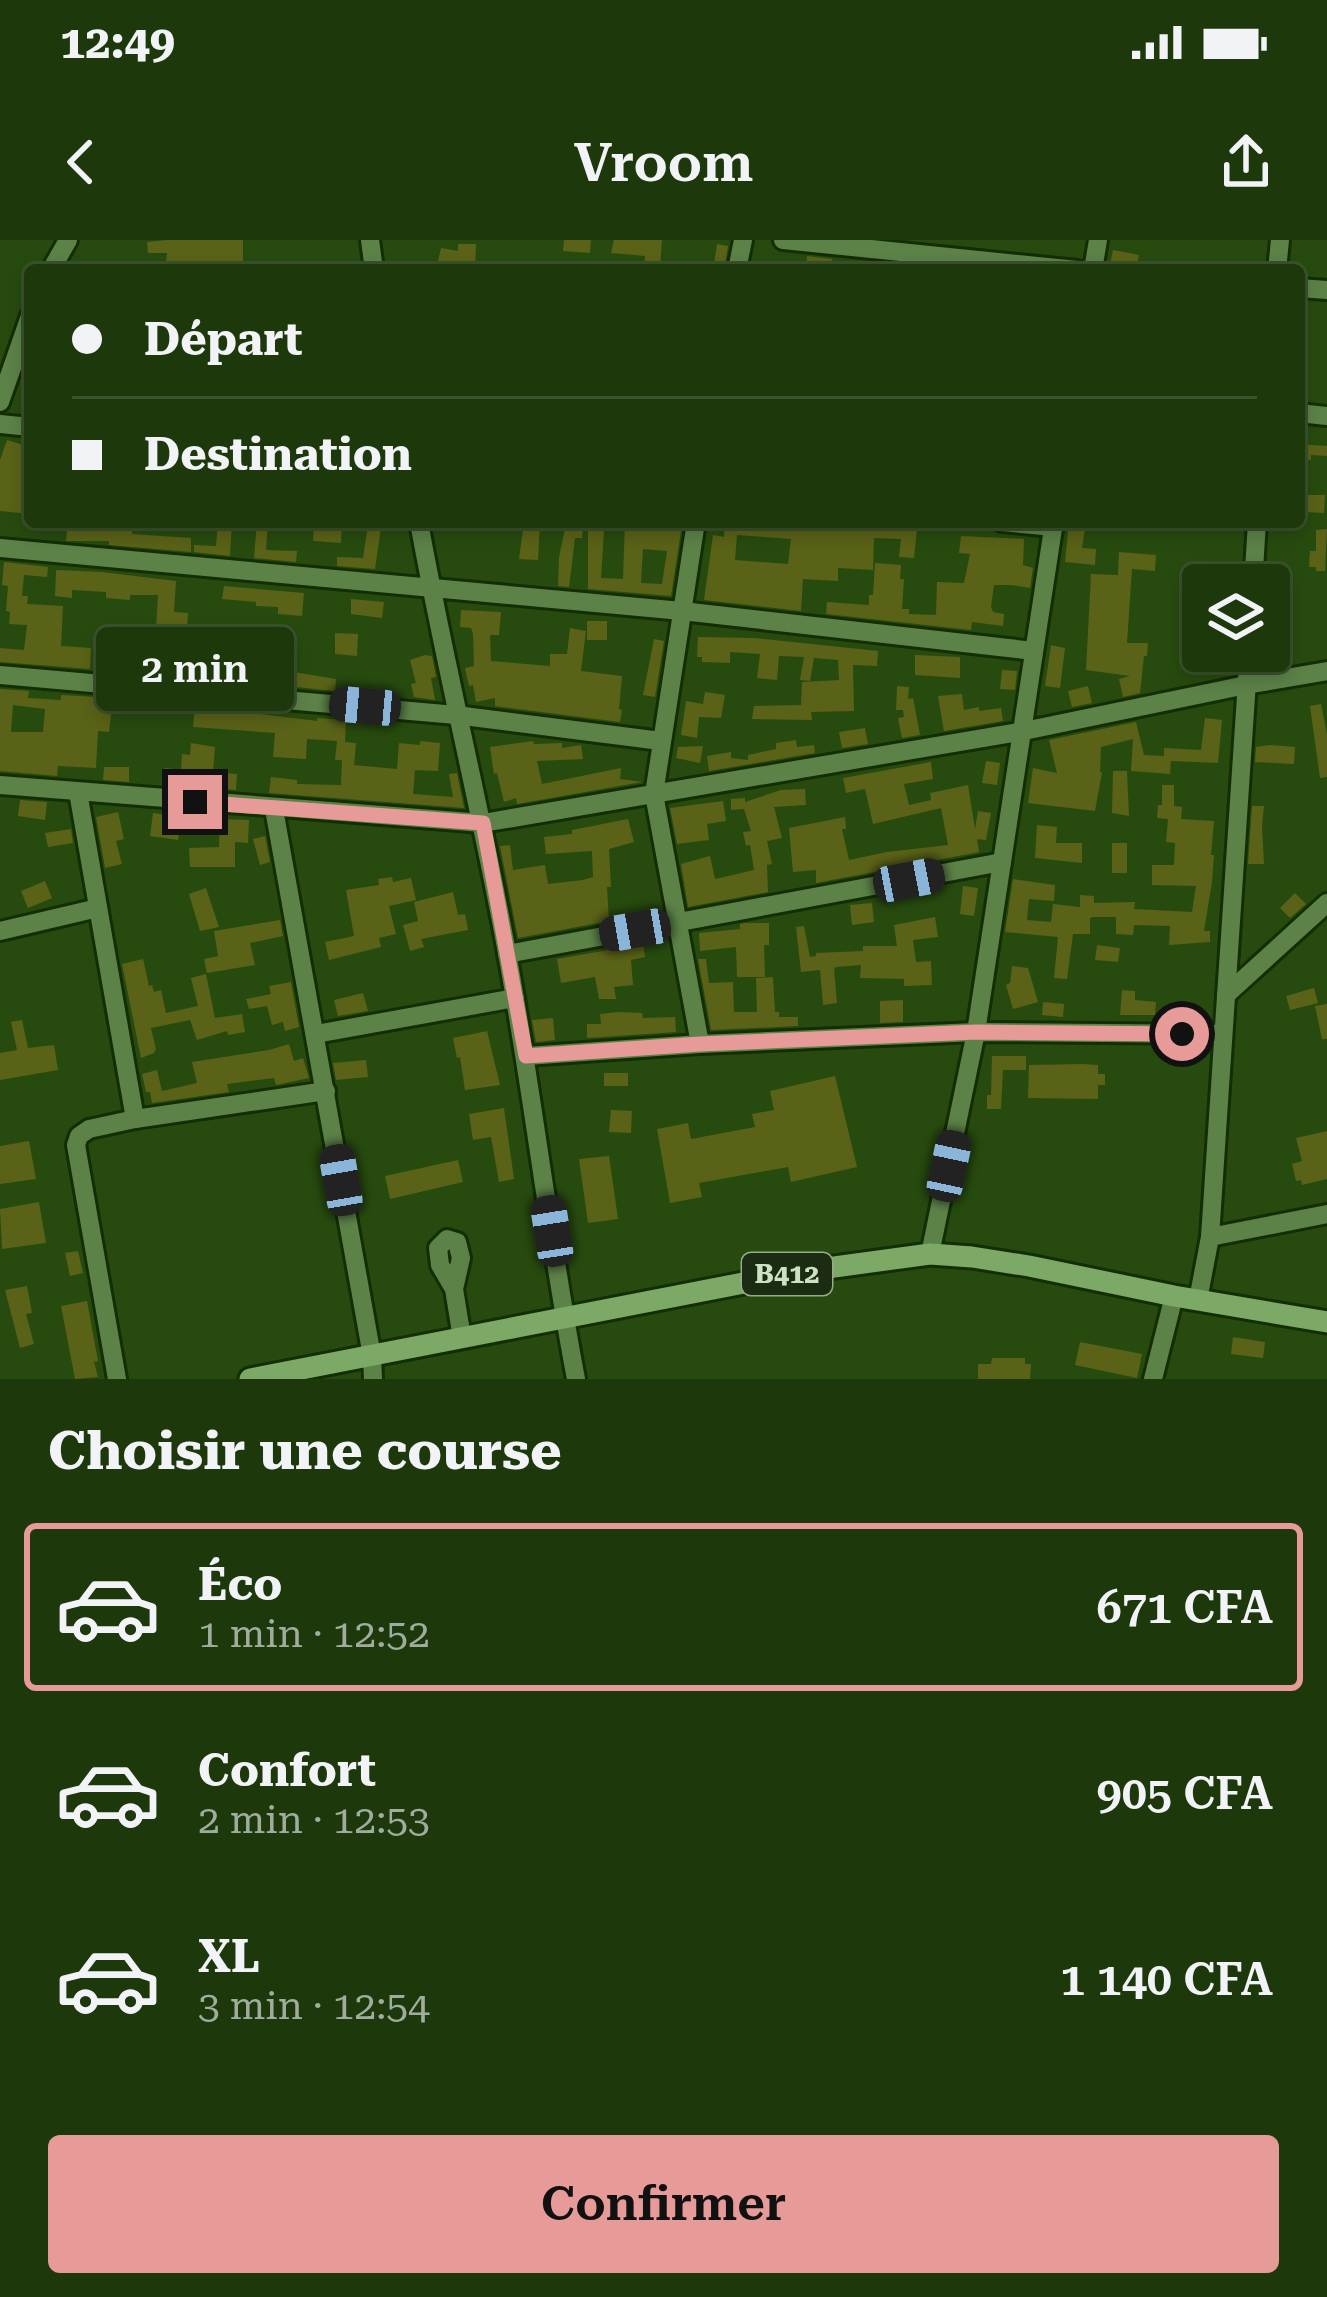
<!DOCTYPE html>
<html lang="fr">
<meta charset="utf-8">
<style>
:root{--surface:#1d380b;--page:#253f14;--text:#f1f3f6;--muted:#a0ac9d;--line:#3b522c;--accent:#e69b98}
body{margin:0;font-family:"Roboto Serif",serif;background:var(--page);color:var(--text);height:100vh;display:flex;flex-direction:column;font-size:45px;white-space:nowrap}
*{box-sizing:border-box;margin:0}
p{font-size:39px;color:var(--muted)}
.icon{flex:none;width:66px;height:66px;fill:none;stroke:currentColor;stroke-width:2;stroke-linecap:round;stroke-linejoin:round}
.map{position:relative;height:1139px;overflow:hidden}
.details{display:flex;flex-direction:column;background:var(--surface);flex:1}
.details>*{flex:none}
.top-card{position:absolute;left:24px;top:24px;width:1281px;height:264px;border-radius:12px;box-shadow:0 6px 18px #0003,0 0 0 3px var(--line);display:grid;align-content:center;height:264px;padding:0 48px;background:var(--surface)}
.buttons{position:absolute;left:1182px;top:324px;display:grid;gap:24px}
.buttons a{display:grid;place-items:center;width:108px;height:108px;border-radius:12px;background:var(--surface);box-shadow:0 6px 18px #0003,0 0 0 3px var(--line);font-size:60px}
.end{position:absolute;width:54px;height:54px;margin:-27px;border:15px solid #e69b98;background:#111;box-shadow:0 0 0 6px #111}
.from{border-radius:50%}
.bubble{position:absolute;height:84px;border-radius:12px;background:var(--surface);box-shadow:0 6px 18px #0003,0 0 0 3px var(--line);font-size:39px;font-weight:600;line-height:84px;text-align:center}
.car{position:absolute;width:36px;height:72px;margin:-36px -18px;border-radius:15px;box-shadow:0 0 9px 3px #0007;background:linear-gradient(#222 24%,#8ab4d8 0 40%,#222 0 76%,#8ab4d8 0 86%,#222 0)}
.top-card b{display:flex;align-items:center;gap:42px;height:114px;font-size:45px}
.top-card b+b{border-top:3px solid var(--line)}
.top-card i{width:30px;height:30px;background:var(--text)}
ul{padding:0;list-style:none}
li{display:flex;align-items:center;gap:36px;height:168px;margin:0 24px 18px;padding:0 24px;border:6px solid transparent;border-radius:12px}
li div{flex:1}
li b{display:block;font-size:45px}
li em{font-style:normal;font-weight:600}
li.selected{border-color:var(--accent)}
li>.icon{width:108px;height:108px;stroke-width:1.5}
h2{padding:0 48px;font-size:54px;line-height:144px}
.button{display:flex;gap:24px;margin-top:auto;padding:24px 48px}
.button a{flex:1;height:138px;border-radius:12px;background:var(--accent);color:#111;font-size:48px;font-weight:600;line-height:138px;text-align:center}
.status{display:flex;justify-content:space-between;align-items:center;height:84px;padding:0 60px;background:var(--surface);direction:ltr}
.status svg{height:33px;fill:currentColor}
header{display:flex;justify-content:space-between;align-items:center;height:156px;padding:0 48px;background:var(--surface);font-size:54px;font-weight:600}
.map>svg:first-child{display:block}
</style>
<div class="status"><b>12:49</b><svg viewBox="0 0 49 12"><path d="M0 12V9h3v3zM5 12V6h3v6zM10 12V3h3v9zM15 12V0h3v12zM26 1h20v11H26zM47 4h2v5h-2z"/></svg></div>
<header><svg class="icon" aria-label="back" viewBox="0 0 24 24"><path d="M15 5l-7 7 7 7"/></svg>Vroom<svg class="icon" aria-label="share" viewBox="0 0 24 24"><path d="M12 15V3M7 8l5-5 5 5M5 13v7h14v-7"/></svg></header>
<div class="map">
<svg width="1327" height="1139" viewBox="0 0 1327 1139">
<rect width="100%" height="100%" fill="#274b0f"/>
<g fill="#5a6217" fill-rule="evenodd">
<path d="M167,0H243V30H176L177,23L166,22L167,13H148L147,2Z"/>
<path d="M564,0H591L590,13L563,11Z"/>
<path d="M614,0H662L660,30H644L645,16L611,13Z"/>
<path d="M458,4H476L475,30L437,25L441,8L458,11Z"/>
<path d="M717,4L728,6L724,30H713Z"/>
<path d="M1113,10L1139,15L1136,30H1109Z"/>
<path d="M807,16L832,19V30H806Z"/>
<path d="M7,200L30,207V274L0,271V220Z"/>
<path d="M1299,204L1327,206V216L1311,215V220L1299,219Z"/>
<path d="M1304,255H1325L1324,273L1304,272Z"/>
<path d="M68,282H133L132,294L191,298V312L109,305V301H66Z"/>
<path d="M218,282H232L230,316L194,312V305L216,306Z"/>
<path d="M257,282H268L266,310L297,311L296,322L254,318Z"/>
<path d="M314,282H342L341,303L313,301Z"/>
<path d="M524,282H540L538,320L519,319Z"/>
<path d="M625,282H656V288L681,291L671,356L588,349V290L604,291L601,338L623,339ZM643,309L667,311L662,344L641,343Z"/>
<path d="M725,282H860L917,288L914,318L899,317L901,299L874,298L873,330L838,328V341L803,339L801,371L704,360L713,295L724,297ZM737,295L791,299L788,324L735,320Z"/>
<path d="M1069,282H1086L1082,308L1096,309L1095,325L1065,322Z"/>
<path d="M566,284L583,286L582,298H575L569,347L558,346L559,317Z"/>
<path d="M368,285L381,287L375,329L337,326V317L363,318Z"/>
<path d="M1327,289L1325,331H1316V327H1309L1310,311H1316V290Z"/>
<path d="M961,296L1024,299L1023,325L1033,328L1030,348L1012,345H994L991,367L993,372L1004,374L1003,386L972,382L971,390L826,374L827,362L869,365V355H873L875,323L901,325L900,339H904L902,369H909V374L936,375L937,342L964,343L970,314L959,313Z"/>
<path d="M1119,312L1156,315L1155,331L1132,329L1127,403H1148L1147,416H1144L1140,453L1123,457L1119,439L1130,436L1086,430L1091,334L1118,335Z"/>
<path d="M4,322L48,327L47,337L24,335L22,356H28L27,364L63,366L61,406L91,408L90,429L0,422V408L24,410L27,385L9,384L10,372L6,371L8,346L2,345Z"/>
<path d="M56,330L102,332L176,341L174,372L188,373L187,391L156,389L158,355H130V360L106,358V352L72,350V358L55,356Z"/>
<path d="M224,346L304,353L302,376L278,374V367L256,366V362L222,359Z"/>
<path d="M351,359L384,362L382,378L351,374Z"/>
<path d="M461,370L501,372L499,395H490L491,421L550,426V414H567L570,388L586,391L581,431L622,436L619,469L622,470L620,482L495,466V458L476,462L473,445L469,446L465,428L474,426L473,394L471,388L460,387Z"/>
<rect x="587" y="381" width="20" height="19"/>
<path d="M116,386L150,388V404L115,402Z"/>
<path d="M335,393L358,394L357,416L335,414Z"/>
<path d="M218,397H236L231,432L250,433L249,443L202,439L205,417L215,419Z"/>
<path d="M698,397L754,398L878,411L877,426L853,425L854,471L811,472L812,480L752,479L754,466L801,465L802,442L839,440L838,420L814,418L810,441L800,440L804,417L779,416L777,440L757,438L760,414L730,412V423L702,422V417H697Z"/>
<path d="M654,399L664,401L655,457L643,455Z"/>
<path d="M1051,405L1065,408L1060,448L1045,446Z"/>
<path d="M425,415L432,416L436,437L431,438L435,460L414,457L411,444L416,443L410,420Z"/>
<path d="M915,415L960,417V438L915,435Z"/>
<path d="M1002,430L1017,431L1015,450L1000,449Z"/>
<path d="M287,431L336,439L335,451L286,446Z"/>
<path d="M897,446L909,447L908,459L913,458L920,495L902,498L898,478L904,477L903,470H896Z"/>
<path d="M1088,446L1092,463L1072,467L1068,451Z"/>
<path d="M0,449L29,451L28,458L61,460V455L113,458L109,492L98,491L96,528L58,526L57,536L0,531ZM13,465L45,469L43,492H11Z"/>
<path d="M705,452L725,455L721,478L699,477L697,498L681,495L686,461L703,464Z"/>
<path d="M962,454L964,470L979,467V471L1001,468L1003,481L944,491L938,456Z"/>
<path d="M1321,464L1327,494V537L1320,538L1310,466Z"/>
<path d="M195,466L317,481V478L346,480L345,502L356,503L354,525L397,529L399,503L420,505V501L440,503L438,531L415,530L413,554L453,557L449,534L457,533L464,568L269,553L271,537L297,540V544L341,545L342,520H335L337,501L307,499L306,519L273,517L275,493L193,487Z"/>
<path d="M1205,478L1222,480L1218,523L1171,521L1170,534L1131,531L1133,499L1101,507L1100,532H1102L1095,571L1028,563L1033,528L1057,533L1049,500L1136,482L1144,515L1164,516V508L1201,510Z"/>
<path d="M865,488L868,504L842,508L839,492Z"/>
<path d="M796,500L797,507L814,505L815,513L709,531L707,516L731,512V518L748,520V515L776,509V503Z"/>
<path d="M533,501L534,504L562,503V508L581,505L583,519L537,521L542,544L621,528L620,539L642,542L517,564L516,558L504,562L497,533L494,534L490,507Z"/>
<path d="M191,503L215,507L213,532L237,534L236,550L163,544L165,528L181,530L182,514L190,515Z"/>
<path d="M1270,505L1295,507L1294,524L1255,522L1256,507Z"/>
<path d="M703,506L700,523L676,518L678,507Z"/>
<path d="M986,521L1000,523L997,545L982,543Z"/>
<path d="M931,522L933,539L904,544L909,565L931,560L930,553L968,545L975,589L978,571L991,573L986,600L977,599L979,612L816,643V630L793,632L789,588L845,577L846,589H842L849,620L887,612L948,605L941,568L873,584L865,549L846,553L843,538Z"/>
<path d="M104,527H129V542L103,540Z"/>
<path d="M1113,531H1127L1129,576L1112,573Z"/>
<path d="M1162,545H1174V566L1182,567L1181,579L1214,581L1211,615H1214L1212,642L1204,691H1210V702L1169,705L1170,686L1134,685L1133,695L1116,694V677H1093L1090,678V694H1073L1067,739L1054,738L1058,697L1005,692L1013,639L1055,645L1054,661L1029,659L1027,680L1051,682L1053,664L1080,667V655L1094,656V663L1135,662L1134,669L1192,672L1196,646L1152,645V625H1174L1175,603L1166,602L1168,579L1157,578L1158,565H1162Z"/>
<path d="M805,549L806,565L774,567L782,598L767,601L772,624L767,625L768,652L688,667L681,624L710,616L715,639L754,630L750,605L746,606L743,592L751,591L744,569L731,570V559L745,558V562L781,550Z"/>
<path d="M20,560L47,562L45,580L18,576Z"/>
<path d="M723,561L726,581L707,584L709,600L677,604L670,568Z"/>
<path d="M1252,566H1264L1262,587L1264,624H1248Z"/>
<path d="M118,572L124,599L116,601L122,624L105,628L96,577Z"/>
<path d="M153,573L182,577L178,600L150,596Z"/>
<path d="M220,579L249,580L248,603L235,602V627H190L189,608L219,607Z"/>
<path d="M628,579L634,602L609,609L611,647H607L609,681L518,698L500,606L510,605L513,630L545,625L548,644L583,640L593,637L592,611L546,614L544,597L572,594V590Z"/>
<path d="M1037,585L1057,587L1056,603H1082V623L1035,618Z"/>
<path d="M71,589L73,603L48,607L45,593Z"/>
<path d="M265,596L270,622L260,625L253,599Z"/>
<rect x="1112" y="603" width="15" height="30"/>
<path d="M392,637L393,642L411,638L416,660L389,666L396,694L379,698L381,707L329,720L325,702L354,696L346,650L379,645L378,639Z"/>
<path d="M45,641L52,658L28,668L21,651Z"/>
<path d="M963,646L978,648L974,676L960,674Z"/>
<path d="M206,648L219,687L200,691L189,654Z"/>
<path d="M453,652L458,675L465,674L468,690L421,699L424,707L410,711L403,685L418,681L414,662Z"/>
<path d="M1295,653L1306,664L1290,678L1280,668Z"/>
<path d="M872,663L874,682L852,685L850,665Z"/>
<path d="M935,677L938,697L913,700L916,722L931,721L932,745L904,746V739L860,738L861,725L836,727L834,729L837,763L823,765L820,730L801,732L796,687L804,686L810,717L816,716V713L863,711V706H897L894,685Z"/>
<path d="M280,680L283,696L250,703L255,725L207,733L204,719L218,716L214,691Z"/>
<path d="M745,683H769V705H764L765,737H737L736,707L700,711L699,693L740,689V684Z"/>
<path d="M643,704L645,717L631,720L633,745L614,747L616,759H599L595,737L561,743L557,719Z"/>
<path d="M1097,705L1120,708L1118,722L1095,720Z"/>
<path d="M143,719L149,746L152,745L154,752L161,750L166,773L198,766L191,738L206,734L215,778L242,774L245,792L228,795L227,791L197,800L190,780L151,788L156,809L154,813L141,818L122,724Z"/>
<path d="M698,719H706L709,743L733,742L734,772H757L756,738L773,737L775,772H779V777H798V786L711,790Z"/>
<path d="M1012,726L1028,728L1038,762L1013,769L1006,745L1010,743Z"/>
<path d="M291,742L299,787L285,791L283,782L272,785L267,766L249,769L246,759L271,754L269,746Z"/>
<path d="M1314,748L1318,763L1290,770L1286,756Z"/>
<path d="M1122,750L1135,751V760L1156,762L1155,775H1120Z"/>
<path d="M363,753L368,771L338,776L334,760Z"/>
<path d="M903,760V782L880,783V761Z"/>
<path d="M1043,762L1064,764L1063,777L1042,775Z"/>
<path d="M1327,764V799H1322L1315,766Z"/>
<path d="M617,772L642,773L643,778L675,777L676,792L587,798V784H601L600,774Z"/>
<path d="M553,778L555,800L536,802L532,780Z"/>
<path d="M22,780L28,808L54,805L58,830L0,840V813L17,810L11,782Z"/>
<path d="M487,791L500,845L465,850L460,817L457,818L453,798Z"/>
<path d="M289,804L294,821L303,818L309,838L276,845L274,838L227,844L229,852L152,863L150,852H146L142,834L157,830L162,851L197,843L192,822L269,810Z"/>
<path d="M992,816H1026V830H1003L1001,869H987V855H991Z"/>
<path d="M366,820L368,837L336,840L333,823Z"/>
<path d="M1083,824L1098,825V834H1105V845H1098V859L1028,858L1029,825Z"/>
<rect x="604" y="833" width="24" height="13"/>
<path d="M835,836L857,927L791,942L788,927L699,943L702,957L670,963L657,889L688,883L691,899L755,887L752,874L774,870L770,851Z"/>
<path d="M504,868L514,939L499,942L491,897L473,900L469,874Z"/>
<path d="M611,870L632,871L631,893L609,892Z"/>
<path d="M1327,891V939L1302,945L1301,940L1296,941L1292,924L1302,921L1296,898Z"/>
<path d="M29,901L36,939L0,944V906Z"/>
<path d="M609,916L618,979L588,983L579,919Z"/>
<path d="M458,920L463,942L390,959L385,936Z"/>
<path d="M39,962L46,1003L2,1009L0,969Z"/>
<path d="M78,1011L83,1033L70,1036L65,1013Z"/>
<path d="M27,1046L32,1073L26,1074L34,1104L20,1108L5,1050Z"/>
<path d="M87,1061L98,1121L94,1122L98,1137L75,1139L61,1066Z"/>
<path d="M1233,1097L1265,1102L1263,1118L1231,1114Z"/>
<path d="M1080,1102L1142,1114L1137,1138L1075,1125Z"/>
<path d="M992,1118H1025V1124H1031L1030,1139H978V1124H991Z"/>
</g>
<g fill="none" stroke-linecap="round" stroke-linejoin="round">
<defs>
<g id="minor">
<path d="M370,0L374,30"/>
<path d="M783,0L1077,30"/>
<path d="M51,30L68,0"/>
<path d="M737,30L743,0"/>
<path d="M1093,30L1098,0"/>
<path d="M1277,30L1280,0"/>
<path d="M1299,48L1327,50"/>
<path d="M0,162L30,76"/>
<path d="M1299,173L1327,176"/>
<path d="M0,184L30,187"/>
<path d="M419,282C445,427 481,569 507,713C533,855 549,998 576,1139"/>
<path d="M696,282L654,554L700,804"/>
<path d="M1002,282L1054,287"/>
<path d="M0,308L682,371L1034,411"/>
<path d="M1253,345L1257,282"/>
<path d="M0,435L456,475L661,501"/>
<path d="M0,545L483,583L1024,491L1246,445L1327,431"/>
<path d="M78,552L135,879"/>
<path d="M274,569L372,1116L373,1139"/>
<path d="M0,691L98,668"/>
<path d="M507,714L1002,622"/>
<path d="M1226,755L1327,663"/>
<path d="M316,794L515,758"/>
<path d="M526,816L700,804L976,792L1223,794"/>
<path d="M1210,997L1327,974"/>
<path d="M930,1014L976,792L1054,282"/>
<path d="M454,1049L461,1018L457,1002L447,999L438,1008L440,1025L454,1049L462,1098"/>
<path d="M1198,1060L1210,997L1249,411"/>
<path d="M117,1139L76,905L79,896L89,889L135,879L326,851"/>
<path d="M1153,1139L1174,1056"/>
</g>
<path id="major" d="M250,1139L805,1031L930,1014L972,1017L1029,1026L1174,1056L1327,1082"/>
</defs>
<use href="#minor" stroke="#132e02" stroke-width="24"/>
<use href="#major" stroke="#132e02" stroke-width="27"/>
<use href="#minor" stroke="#5c8248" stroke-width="18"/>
<use href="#major" stroke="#7ca965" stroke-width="21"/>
</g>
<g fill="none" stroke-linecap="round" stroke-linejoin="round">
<path stroke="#e69b98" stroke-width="15" d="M195,562L483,583L526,816L700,804L976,792L1182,794"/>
</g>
<g text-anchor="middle" stroke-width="12" stroke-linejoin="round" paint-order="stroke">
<rect fill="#1c2c13" stroke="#97ab8e" stroke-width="3" x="742" y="1013" width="90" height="42" rx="9"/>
<g font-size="27" font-weight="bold" fill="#cce2c2">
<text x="787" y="1043">B412</text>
</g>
</g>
</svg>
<div class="buttons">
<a><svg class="icon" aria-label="layers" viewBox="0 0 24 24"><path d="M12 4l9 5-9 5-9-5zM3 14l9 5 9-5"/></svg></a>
</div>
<i class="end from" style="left:1182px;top:794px"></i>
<i class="end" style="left:195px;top:562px"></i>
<div class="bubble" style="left:96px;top:387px;width:198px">2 min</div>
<i class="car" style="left:365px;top:466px;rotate:275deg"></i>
<i class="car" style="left:909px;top:640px;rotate:79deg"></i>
<i class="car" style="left:635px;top:690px;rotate:260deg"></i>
<i class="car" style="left:949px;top:926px;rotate:12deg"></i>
<i class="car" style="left:341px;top:940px;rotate:350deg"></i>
<i class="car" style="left:552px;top:991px;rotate:351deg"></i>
<div class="top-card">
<b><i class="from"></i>Départ</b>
<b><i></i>Destination</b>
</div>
</div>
<section class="details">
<h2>Choisir une course</h2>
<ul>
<li class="selected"><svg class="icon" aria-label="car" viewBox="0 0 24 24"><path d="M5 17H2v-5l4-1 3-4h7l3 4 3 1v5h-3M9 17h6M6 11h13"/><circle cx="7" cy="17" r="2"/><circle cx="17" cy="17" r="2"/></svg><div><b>Éco</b><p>1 min · 12:52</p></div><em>671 CFA</em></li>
<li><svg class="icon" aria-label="car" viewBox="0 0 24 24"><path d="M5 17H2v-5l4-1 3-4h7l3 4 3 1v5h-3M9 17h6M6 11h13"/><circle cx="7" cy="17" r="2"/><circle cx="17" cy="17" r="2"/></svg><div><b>Confort</b><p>2 min · 12:53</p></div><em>905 CFA</em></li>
<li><svg class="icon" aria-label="car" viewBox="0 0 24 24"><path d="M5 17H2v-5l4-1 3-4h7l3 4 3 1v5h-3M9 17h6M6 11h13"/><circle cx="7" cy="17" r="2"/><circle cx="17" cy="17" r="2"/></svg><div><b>XL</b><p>3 min · 12:54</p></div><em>1 140 CFA</em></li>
</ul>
<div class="button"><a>Confirmer</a></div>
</section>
